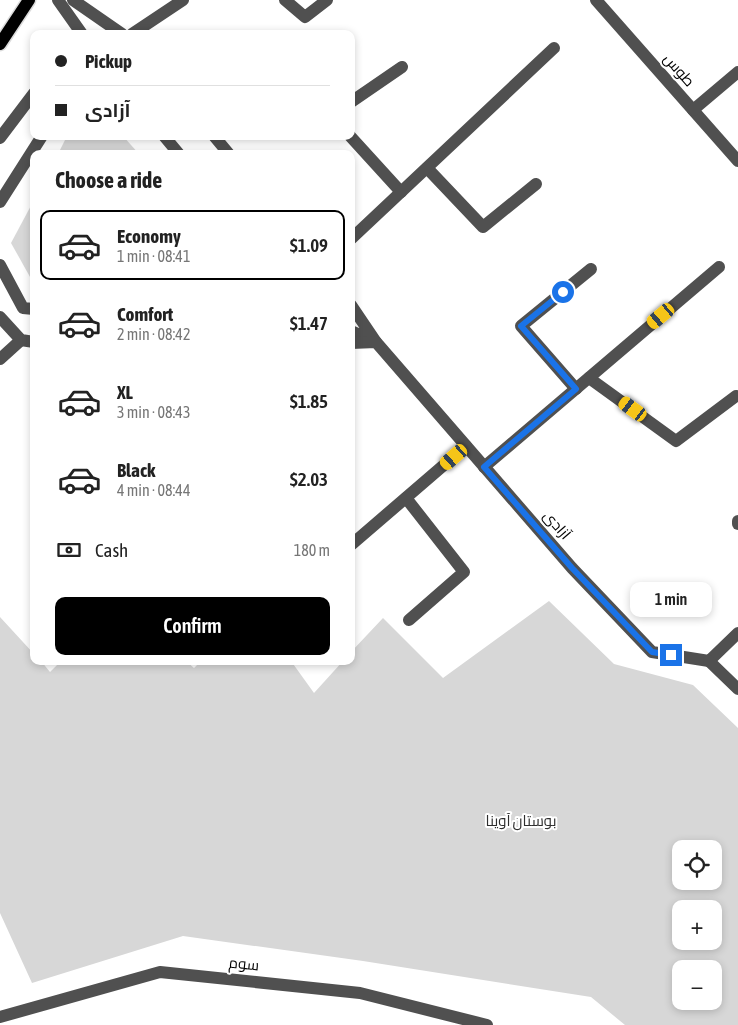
<!DOCTYPE html>
<meta charset="utf-8">
<style>
:root{--surface:#fff;--page:#f2f2f2;--text:#222;--muted:#767676;--line:#e0e0e0;--accent:#000}
body{margin:0;font-family:"Asap Condensed",Cairo,sans-serif;background:var(--page);color:var(--text);height:100vh;display:flex;flex-direction:column;font-size:19px;white-space:nowrap}
*{box-sizing:border-box;margin:0}
p{font-size:16px;color:var(--muted)}
.icon{flex:none;width:28px;height:28px;fill:none;stroke:currentColor;stroke-width:2;stroke-linecap:round;stroke-linejoin:round}
.map{position:relative;flex:1;overflow:hidden}
.drawer{position:absolute;left:30px;top:150px;width:325px;height:515px;display:flex;flex-direction:column;background:var(--surface);border-radius:10px;box-shadow:0 2px 8px #0003}
.drawer>*{flex:none}
.hud{position:absolute;left:30px;top:30px;width:325px;height:110px;border-radius:10px;box-shadow:0 2px 8px #0003;display:grid;align-content:center;height:110px;padding:0 25px;background:var(--surface)}
.controls{position:absolute;left:672px;top:840px;display:grid;gap:10px}
.controls a{display:grid;place-items:center;width:50px;height:50px;border-radius:10px;background:var(--surface);box-shadow:0 2px 8px #0003;font-size:25px}
.end{position:absolute;width:22px;height:22px;margin:-11px;border:6px solid #1a73e8;background:#fff;box-shadow:0 0 0 2px #fff}
.from{border-radius:50%}
.bubble{position:absolute;height:35px;border-radius:10px;background:var(--surface);box-shadow:0 2px 8px #0003;font-size:16px;font-weight:600;line-height:35px;text-align:center}
.car{position:absolute;width:15px;height:30px;margin:-15px -8px;border-radius:6px;box-shadow:0 0 4px 1px #0007;background:linear-gradient(#f5c518 24%,#345 0 40%,#f5c518 0 76%,#345 0 86%,#f5c518 0)}
.hud b{display:flex;align-items:center;gap:18px;height:48px;font-size:19px}
.hud b+b{border-top:1px solid var(--line)}
.hud i{width:12px;height:12px;background:var(--text)}
ul{padding:0;list-style:none}
li{display:flex;align-items:center;gap:15px;height:70px;margin:0 10px 8px;padding:0 15px;border:2px solid transparent;border-radius:10px}
li div{flex:1}
li b{display:block;font-size:19px}
li em{font-style:normal;font-weight:600}
li.on{border-color:var(--accent)}
li>.icon{width:45px;height:45px;stroke-width:1.5}
h2{padding:0 25px;font-size:22px;line-height:60px}
.pay{display:flex;align-items:center;gap:12px;height:55px;padding:0 25px;font-size:19px}
.pay p{margin-inline-start:auto}
.primary-button{display:flex;gap:10px;margin-top:auto;padding:10px 25px}
.primary-button a{flex:1;height:58px;border-radius:10px;background:var(--accent);color:#fff;font-size:20px;font-weight:600;line-height:58px;text-align:center}
.map>svg:first-child{display:block}
</style>
<div class="map">
<svg width="738" height="1025" viewBox="0 0 738 1025">
<rect width="100%" height="100%" fill="#fff"/>
<g fill="#d7d7d7" fill-rule="evenodd">
<path d="M67,136H123L139,154H58Z"/>
<path d="M34,200V284L11,243Z"/>
<path d="M549,601L614,664L693,685L738,728V1025H625L591,997L363,961L183,936L32,983L0,913V617L34,654V661H41L50,672L61,661H186L194,668L201,661H291L314,693L343,661H351V652L383,618L443,678ZM681,849H714V881H681ZM681,909H714V941H681ZM681,969H714V1001H681Z"/>
</g>
<g fill="none" stroke-linecap="round" stroke-linejoin="round">
<defs>
<path id="major" d="M0,44L29,0"/>
</defs>
<use href="#major" stroke="#dbdbdb" stroke-width="15"/>
<g stroke="#505050" stroke-width="12">
<path d="M58,0L82,34"/>
<path d="M73,0L122,34"/>
<path d="M285,0L305,17L327,0"/>
<path d="M596,0L738,161"/>
<path d="M132,34L183,0"/>
<path d="M351,102L402,67"/>
<path d="M693,110L738,72"/>
<path d="M164,136L179,154"/>
<path d="M214,136L229,154"/>
<path d="M350,136L401,192"/>
<path d="M0,138L34,93"/>
<path d="M427,168L483,227L536,184"/>
<path d="M0,202L42,136"/>
<path d="M351,239L554,48"/>
<path d="M0,265L23,308L34,309"/>
<path d="M351,305L376,342L351,331"/>
<path d="M0,317L21,340L34,342"/>
<path d="M351,343L376,342L572,568L652,652L709,661L738,633"/>
<path d="M0,359L21,340"/>
<path d="M589,378L676,441L736,396"/>
<path d="M576,389L521,326L591,269"/>
<path d="M484,467L719,267"/>
<path d="M406,498L464,572L409,620"/>
<path d="M738,521V524"/>
<path d="M351,545L466,446"/>
<path d="M709,661L738,689"/>
<path d="M0,1017L160,972L360,993L487,1025"/>
</g>
<use href="#major" stroke="#000" stroke-width="12"/>
</g>
<g fill="none" stroke-linecap="round" stroke-linejoin="round">
<path stroke="#1a73e8" stroke-width="6" d="M563,292L521,326L576,389L484,467L572,568L652,652L671,655"/>
</g>
<g text-anchor="middle" stroke-width="4" stroke-linejoin="round" paint-order="stroke">
<g font-size="15" fill="#000" stroke="#fff">
<text transform="translate(679 70) rotate(49)" y="5">طوس</text>
<text transform="translate(557 525) rotate(49)" y="5">آزادی</text>
<text transform="translate(244 964) rotate(6)" y="5">سوم</text>
</g>
<g font-size="15" fill="#2e2e2e" stroke="#fff">
<text x="521" y="826">بوستان آوینا</text>
</g>
</g>
</svg>
<div class="controls">
<a><svg class="icon" aria-label="locate" viewBox="0 0 24 24"><circle cx="12" cy="12" r="6"/><path d="M12 2v4M12 18v4M2 12h4M18 12h4"/></svg></a>
<a>+</a>
<a>−</a>
</div>
<i class="end from" style="left:563px;top:292px"></i>
<i class="end" style="left:671px;top:655px"></i>
<div class="bubble" style="left:630px;top:582px;width:82px">1 min</div>
<i class="car" style="left:661px;top:316px;rotate:230deg"></i>
<i class="car" style="left:633px;top:409px;rotate:306deg"></i>
<i class="car" style="left:454px;top:457px;rotate:229deg"></i>
<div class="hud">
<b><i class="from"></i>Pickup</b>
<b><i></i>آزادی</b>
</div>
<section class="drawer">
<h2>Choose a ride</h2>
<ul>
<li class="on"><svg class="icon" aria-label="car" viewBox="0 0 24 24"><path d="M5 17H2v-5l4-1 3-4h7l3 4 3 1v5h-3M9 17h6M6 11h13"/><circle cx="7" cy="17" r="2"/><circle cx="17" cy="17" r="2"/></svg><div><b>Economy</b><p>1 min · 08:41</p></div><em>$1.09</em></li>
<li><svg class="icon" aria-label="car" viewBox="0 0 24 24"><path d="M5 17H2v-5l4-1 3-4h7l3 4 3 1v5h-3M9 17h6M6 11h13"/><circle cx="7" cy="17" r="2"/><circle cx="17" cy="17" r="2"/></svg><div><b>Comfort</b><p>2 min · 08:42</p></div><em>$1.47</em></li>
<li><svg class="icon" aria-label="car" viewBox="0 0 24 24"><path d="M5 17H2v-5l4-1 3-4h7l3 4 3 1v5h-3M9 17h6M6 11h13"/><circle cx="7" cy="17" r="2"/><circle cx="17" cy="17" r="2"/></svg><div><b>XL</b><p>3 min · 08:43</p></div><em>$1.85</em></li>
<li><svg class="icon" aria-label="car" viewBox="0 0 24 24"><path d="M5 17H2v-5l4-1 3-4h7l3 4 3 1v5h-3M9 17h6M6 11h13"/><circle cx="7" cy="17" r="2"/><circle cx="17" cy="17" r="2"/></svg><div><b>Black</b><p>4 min · 08:44</p></div><em>$2.03</em></li>
</ul>
<div class="pay"><svg class="icon" aria-label="cash" viewBox="0 0 24 24"><path d="M3 7h18v10H3z"/><circle cx="12" cy="12" r="2"/></svg>Cash<p>180 m</p></div>
<div class="primary-button"><a>Confirm</a></div>
</section>
</div>
